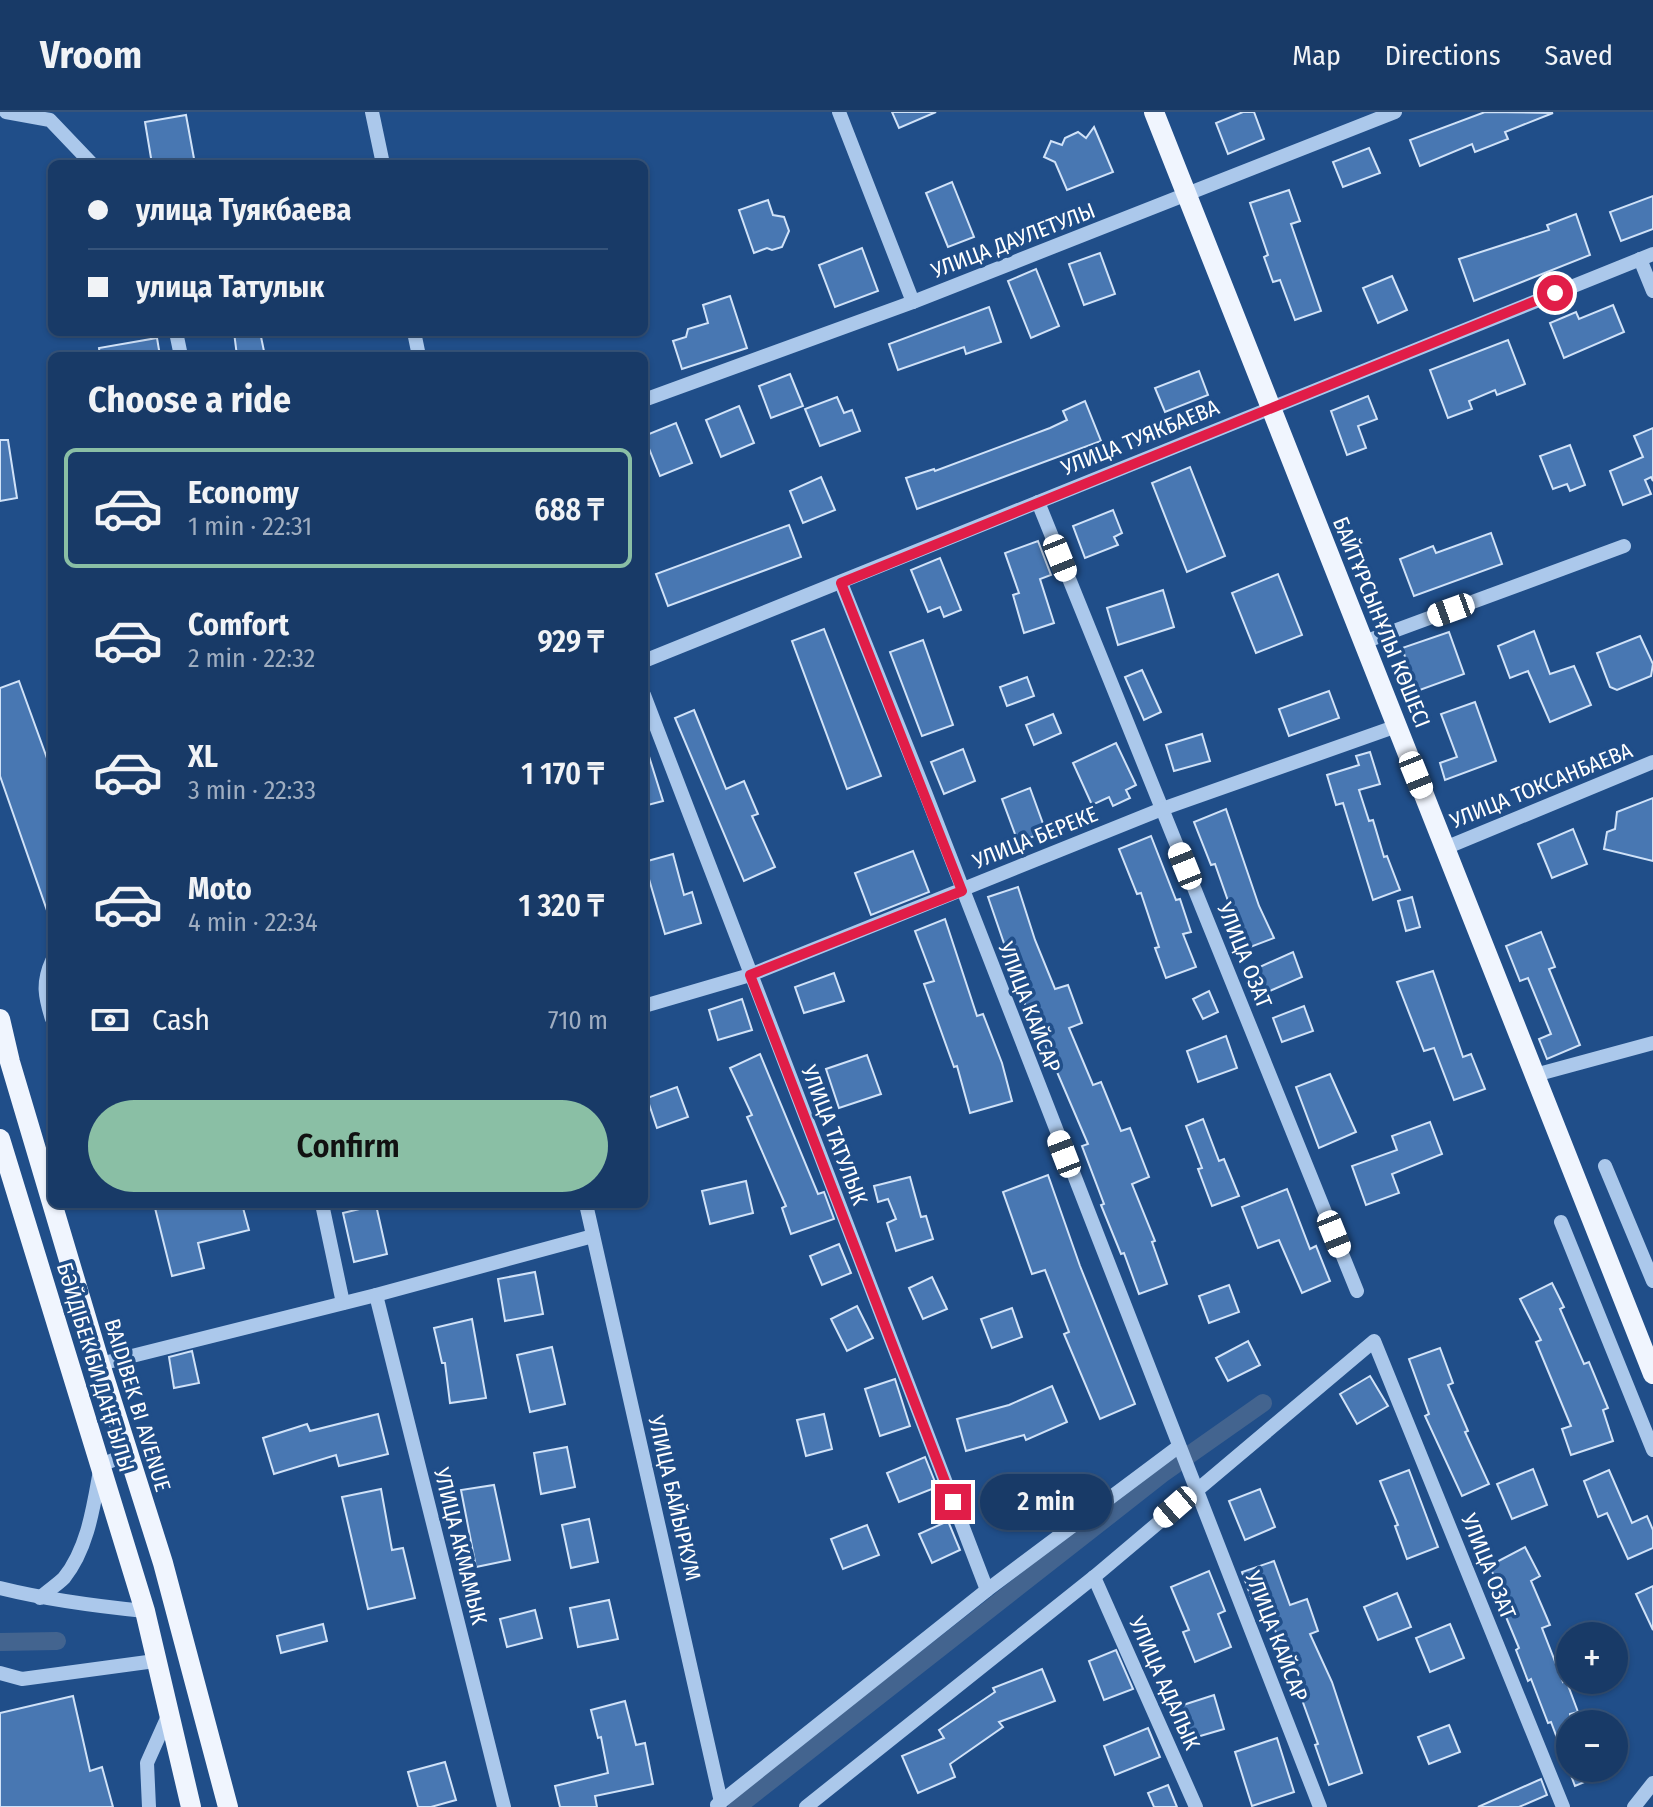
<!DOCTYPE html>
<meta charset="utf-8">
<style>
:root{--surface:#183a67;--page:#254570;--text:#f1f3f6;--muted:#9fadc0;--line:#36547b;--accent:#8abfa5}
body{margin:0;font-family:"Fira Sans Condensed",sans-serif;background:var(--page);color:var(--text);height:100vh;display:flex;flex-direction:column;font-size:30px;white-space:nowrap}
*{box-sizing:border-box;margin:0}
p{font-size:26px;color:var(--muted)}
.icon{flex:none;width:44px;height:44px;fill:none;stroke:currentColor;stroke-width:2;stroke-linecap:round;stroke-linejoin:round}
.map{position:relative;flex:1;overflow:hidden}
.sheet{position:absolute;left:48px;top:240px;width:600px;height:856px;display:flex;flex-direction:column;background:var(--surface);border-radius:12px;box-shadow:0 2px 6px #0004,0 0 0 2px var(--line)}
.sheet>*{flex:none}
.top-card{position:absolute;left:48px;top:48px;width:600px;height:176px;border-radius:12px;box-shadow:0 2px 6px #0004,0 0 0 2px var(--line);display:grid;align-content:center;height:176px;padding:0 40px;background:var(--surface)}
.tools{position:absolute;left:1556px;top:1510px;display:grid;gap:16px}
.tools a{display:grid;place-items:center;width:72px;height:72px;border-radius:50%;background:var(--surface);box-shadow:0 2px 6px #0004,0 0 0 2px var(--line);font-size:40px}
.end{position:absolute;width:36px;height:36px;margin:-18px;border:10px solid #e11d48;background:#fff;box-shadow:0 0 0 4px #fff}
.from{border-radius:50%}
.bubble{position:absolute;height:56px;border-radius:28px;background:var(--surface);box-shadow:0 2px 6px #0004,0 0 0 2px var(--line);font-size:26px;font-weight:600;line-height:56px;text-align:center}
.car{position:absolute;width:24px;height:48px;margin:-24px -12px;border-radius:10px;box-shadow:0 0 6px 2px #0007;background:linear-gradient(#fff 24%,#345 0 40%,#fff 0 76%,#345 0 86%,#fff 0)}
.top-card b{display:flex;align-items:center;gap:28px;height:76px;font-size:30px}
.top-card b+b{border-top:2px solid var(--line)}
.top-card i{width:20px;height:20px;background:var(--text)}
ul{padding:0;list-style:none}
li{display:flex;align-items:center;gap:24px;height:120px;margin:0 16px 12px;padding:0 24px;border:4px solid transparent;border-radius:12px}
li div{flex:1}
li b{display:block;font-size:30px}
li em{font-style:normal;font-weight:600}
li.selected{border-color:var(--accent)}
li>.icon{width:72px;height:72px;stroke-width:1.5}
h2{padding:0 40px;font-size:36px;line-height:96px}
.pay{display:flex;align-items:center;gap:20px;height:88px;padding:0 40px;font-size:30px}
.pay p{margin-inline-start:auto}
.primary-button{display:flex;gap:16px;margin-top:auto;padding:16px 40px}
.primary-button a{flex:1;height:92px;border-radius:48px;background:var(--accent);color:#111;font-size:32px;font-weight:600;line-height:92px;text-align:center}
header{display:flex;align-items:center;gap:48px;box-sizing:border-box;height:112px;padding:0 40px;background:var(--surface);border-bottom:2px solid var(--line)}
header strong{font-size:38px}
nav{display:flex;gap:44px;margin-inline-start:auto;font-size:28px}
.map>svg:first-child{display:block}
</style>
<header>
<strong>Vroom</strong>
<nav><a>Map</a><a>Directions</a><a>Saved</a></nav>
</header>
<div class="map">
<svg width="1653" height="1695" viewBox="0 0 1653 1695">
<rect width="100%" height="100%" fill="#204e89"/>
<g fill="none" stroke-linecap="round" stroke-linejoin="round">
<g stroke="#43648f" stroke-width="18">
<path d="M0,1530L57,1529"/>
<path d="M737,1695L1162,1362L1263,1291"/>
</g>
</g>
<g fill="#4877b2" stroke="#d0e2f8" stroke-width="2">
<path d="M892,0H936L899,16Z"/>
<path d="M1243,0H1254L1264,27L1228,42L1216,11Z"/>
<path d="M1485,0L1553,1L1505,20L1508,27L1475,40L1472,32L1420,54L1410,28Z"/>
<path d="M186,3L195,52H152L145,10Z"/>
<path d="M1094,15L1113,60L1067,78L1055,50L1044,45L1051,29L1062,33L1065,26L1078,20L1086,26Z"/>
<path d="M1369,36L1380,61L1343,75L1333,50Z"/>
<path d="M952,70L974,125L948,135L926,81Z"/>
<path d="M1289,78L1300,109L1291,112L1321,199L1295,208L1280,168L1273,170L1264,145L1268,143L1250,91Z"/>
<path d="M1653,84V117L1621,129L1610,100Z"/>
<path d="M768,88L773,103L784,105L789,119L782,135L772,138L767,136L754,141L739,98Z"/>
<path d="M1576,102L1590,143L1474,189L1459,147L1549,118L1547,113Z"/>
<path d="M862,136L878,179L835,195L819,153Z"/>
<path d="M1100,141L1115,182L1084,193L1069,152Z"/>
<path d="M1036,157L1059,214L1031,226L1008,169Z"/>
<path d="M1392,164L1407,198L1378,211L1363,176Z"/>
<path d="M730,184L747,236L682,257L673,229L686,225L688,217L708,211L703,193Z"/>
<path d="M1613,193L1624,220L1564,246L1550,211L1576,200L1579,207Z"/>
<path d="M989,195L1001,230L966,242L964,235L898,258L889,232Z"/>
<path d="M234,220H260L265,244H237Z"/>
<path d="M157,226L160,244H100L99,236Z"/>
<path d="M1508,228L1525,272L1497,283L1495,278L1469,289L1472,297L1448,306L1430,258Z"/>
<path d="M1199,259L1208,283L1165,300L1155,276Z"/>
<path d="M790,262L803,294L771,306L759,274Z"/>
<path d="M1368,284L1377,307L1358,314L1366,336L1347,343L1331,299Z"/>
<path d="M837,285L844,301L852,298L860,319L820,334L805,297Z"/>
<path d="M1085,289L1101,329L917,397L906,366L934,357L935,359L1050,316L1067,308L1063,299Z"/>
<path d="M739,294L754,331L721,345L706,308Z"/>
<path d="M676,311L692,351L660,364L644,324Z"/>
<path d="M1653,316V369L1651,365L1645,368L1651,382L1623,393L1610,359L1643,345L1634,324Z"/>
<path d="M0,328H8L17,386L0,389Z"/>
<path d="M1570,333L1585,373L1570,379L1567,372L1553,377L1540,344Z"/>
<path d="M1190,355L1225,444L1187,460L1152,371Z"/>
<path d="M821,365L835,398L803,411L790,379Z"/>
<path d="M1113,398L1122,421L1114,425L1118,433L1085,446L1073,414Z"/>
<path d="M789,413L801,445L668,494L656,462Z"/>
<path d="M1491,421L1502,452L1414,484L1400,447L1433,434L1436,441Z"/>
<path d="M1038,429L1051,463L1040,467L1054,511L1024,521L1013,483L1019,481L1005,441Z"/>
<path d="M940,446L961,498L944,505L940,495L928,500L911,458Z"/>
<path d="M1278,462L1302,523L1256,541L1232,481Z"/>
<path d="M1163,478L1174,515L1118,533L1107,496Z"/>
<path d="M824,517L881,664L847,677L792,529Z"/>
<path d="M1534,519L1550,562L1574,554L1591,593L1550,610L1528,559L1510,566L1498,534Z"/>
<path d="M1449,520L1464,562L1417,579L1402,536Z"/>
<path d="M1640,524L1653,552L1651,564L1617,578L1610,575L1597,541Z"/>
<path d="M923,528L953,613L922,624L890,540Z"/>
<path d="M1142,558L1161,600L1144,608L1125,565Z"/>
<path d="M1027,565L1034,584L1007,594L1000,575Z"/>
<path d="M19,569L52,660V806L50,807L0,664V576Z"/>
<path d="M1329,579L1339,606L1289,624L1279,597Z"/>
<path d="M1475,590L1496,649L1445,668L1440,651L1457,645L1441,602Z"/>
<path d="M694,598L726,677L744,669L758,702L752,704L775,755L744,769L675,606Z"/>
<path d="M1053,602L1061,621L1034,633L1026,613Z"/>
<path d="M1202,622L1210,649L1174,659L1166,633Z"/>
<path d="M1116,631L1136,673L1126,678L1130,686L1113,694L1109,685L1092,693L1073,651Z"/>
<path d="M963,637L975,669L944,682L931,650Z"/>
<path d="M647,638L663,689L644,694V639Z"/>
<path d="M1370,640L1380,672L1359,678L1369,709L1373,708L1384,745L1387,744L1400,778L1373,788L1343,691L1336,693L1327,663L1359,653L1356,644Z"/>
<path d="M1030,676L1046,720L1018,730L1002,687Z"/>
<path d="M1653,686V749L1604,737L1607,720L1615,717L1617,700Z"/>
<path d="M1226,697L1259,794L1274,826L1245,837L1215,752L1211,753L1194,710Z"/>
<path d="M1573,717L1587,752L1552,766L1538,732Z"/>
<path d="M1151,724L1176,788L1180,787L1191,820L1183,822L1196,855L1166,866L1155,836L1159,835L1141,781L1137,782L1119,737Z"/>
<path d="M913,739L929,780L871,803L855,761Z"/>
<path d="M673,742L684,783L692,780L701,811L665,822L644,750Z"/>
<path d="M1018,775L1035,828L1055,877L1068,873L1082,911L1069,916L1093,973L1101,970L1121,1019L1130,1016L1149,1065L1132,1072L1155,1129L1152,1130L1167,1172L1139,1182L1124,1141L1121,1142L1101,1093L1104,1092L1082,1034L1088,1032L1042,925L1037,927L988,785Z"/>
<path d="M1412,785L1420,815L1406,819L1398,789Z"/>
<path d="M945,807L977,904L983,902L1002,951L1012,989L970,1001L957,954L954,955L924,872L934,869L915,819Z"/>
<path d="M1541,820L1555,855L1549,857L1580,933L1547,947L1539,927L1551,922L1528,866L1520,869L1506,834Z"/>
<path d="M1293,840L1302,865L1263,882L1253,858Z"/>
<path d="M1433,859L1463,945L1471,942L1485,977L1454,988L1434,936L1424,939L1397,870Z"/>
<path d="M834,861L844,889L804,901L795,875Z"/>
<path d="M1209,879L1218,900L1203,907L1193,887Z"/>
<path d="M742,887L752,918L718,928L709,898Z"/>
<path d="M1304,894L1313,919L1282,930L1273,906Z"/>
<path d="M1226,924L1237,956L1198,970L1187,939Z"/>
<path d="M760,942L818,1082L824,1080L834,1107L791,1122L782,1096L786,1094L747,1005L752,1003L730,956Z"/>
<path d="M867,943L881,982L839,996L826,957Z"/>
<path d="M1330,962L1356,1020L1319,1036L1296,975Z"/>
<path d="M677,975L688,1005L657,1016L647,986Z"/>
<path d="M1203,1007L1219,1049L1224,1047L1239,1084L1212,1094L1198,1057L1202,1056L1186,1014Z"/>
<path d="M1430,1010L1442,1042L1392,1062L1399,1081L1366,1093L1352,1054L1397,1038L1392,1024Z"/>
<path d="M1048,1063L1080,1154L1135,1292L1100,1307L1064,1222L1069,1220L1045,1158L1032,1162L1003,1080Z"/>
<path d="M910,1065L921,1105L926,1104L933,1127L896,1139L887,1111L896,1107L888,1087L878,1090L874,1074Z"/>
<path d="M746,1069L753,1101L710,1112L702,1079Z"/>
<path d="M1287,1077L1310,1137L1316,1134L1330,1169L1302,1181L1279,1128L1258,1136L1242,1095Z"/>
<path d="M154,1092H242L249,1118L198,1131L204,1156L172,1164Z"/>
<path d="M376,1093L387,1142L354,1150L343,1101Z"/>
<path d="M839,1132L851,1161L822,1173L810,1144Z"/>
<path d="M535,1160L543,1202L505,1209L498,1167Z"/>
<path d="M932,1165L947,1197L923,1207L909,1176Z"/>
<path d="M1552,1171L1564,1195L1560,1197L1584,1252L1589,1250L1608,1296L1603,1298L1613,1329L1571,1343L1562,1317L1571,1314L1536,1230L1541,1228L1520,1187Z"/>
<path d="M1229,1173L1239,1200L1209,1211L1199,1184Z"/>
<path d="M857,1194L873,1226L847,1239L831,1207Z"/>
<path d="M1012,1196L1022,1225L992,1236L981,1207Z"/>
<path d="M472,1207L486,1286L450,1291L445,1251H442L434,1216Z"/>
<path d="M1248,1229L1260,1253L1228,1269L1216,1246Z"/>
<path d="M552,1235L565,1292L530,1300L517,1243Z"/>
<path d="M1440,1236L1453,1271L1448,1273L1468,1319L1465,1320L1489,1372L1462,1384L1425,1304L1429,1302L1409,1247Z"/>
<path d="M192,1239L199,1271L174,1276L169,1245Z"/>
<path d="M1370,1264L1388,1294L1357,1312L1340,1282Z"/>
<path d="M895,1267L910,1314L880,1324L865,1277Z"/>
<path d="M1052,1274L1067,1310L1026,1328L1024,1323L966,1339L957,1307L1009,1293Z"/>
<path d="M378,1302L388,1342L339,1354L336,1343L274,1362L263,1326L307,1312L310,1319Z"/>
<path d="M824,1302L832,1337L806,1344L797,1308Z"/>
<path d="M567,1335L575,1375L541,1382L534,1341Z"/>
<path d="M925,1345L937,1375L899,1390L887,1361Z"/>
<path d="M1533,1357L1547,1393L1512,1407L1497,1372Z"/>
<path d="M1409,1358L1438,1435L1407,1447L1395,1414L1398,1413L1380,1369Z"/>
<path d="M1609,1358L1632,1411L1647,1404L1653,1418V1436L1628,1447L1607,1401L1598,1405L1584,1369Z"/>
<path d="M494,1373L510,1448L476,1455L461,1378Z"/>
<path d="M381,1377L392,1438L403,1436L415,1486L368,1497L342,1385Z"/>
<path d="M1260,1377L1275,1415L1245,1428L1229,1389Z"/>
<path d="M589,1407L598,1450L571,1456L562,1413Z"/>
<path d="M948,1409L960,1438L932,1451L919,1422Z"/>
<path d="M867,1413L879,1443L843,1457L831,1427Z"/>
<path d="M1525,1435L1540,1464L1531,1469L1550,1513L1542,1516L1563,1570L1566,1568L1578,1600L1570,1602V1656H1618L1575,1674L1551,1610L1548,1611L1531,1567L1528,1569L1516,1538L1519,1536L1501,1493L1508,1490L1489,1454Z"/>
<path d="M1274,1449L1290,1493L1307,1487L1318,1519L1310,1522L1332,1570L1362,1661L1329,1673L1315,1633L1318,1632L1301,1585L1305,1584L1282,1531L1280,1532L1263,1483L1252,1488L1242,1460Z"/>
<path d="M1209,1459L1225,1499L1218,1502L1231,1535L1195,1550L1183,1520L1189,1518L1171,1475Z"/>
<path d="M1653,1474V1518L1636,1482Z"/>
<path d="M1397,1481L1411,1515L1378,1528L1364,1495Z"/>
<path d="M609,1488L618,1527L578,1535L570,1496Z"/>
<path d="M535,1498L542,1526L507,1535L500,1507Z"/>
<path d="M323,1512L327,1529L281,1541L277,1524Z"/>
<path d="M1450,1512L1464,1546L1430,1560L1416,1526Z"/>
<path d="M1116,1538L1133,1577L1104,1588L1089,1549Z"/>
<path d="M1042,1557L1055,1589L999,1610L1003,1615L950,1652L955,1665L918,1681L902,1644L944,1626L939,1618L995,1580L993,1576Z"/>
<path d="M1214,1583L1224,1617L1190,1627L1180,1594Z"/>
<path d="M73,1584L90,1659L102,1655L113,1695H0V1601Z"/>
<path d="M625,1589L636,1633L645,1631L653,1672L595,1684L597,1695H560L555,1674L608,1661L601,1625L598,1626L591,1598Z"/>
<path d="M1449,1613L1460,1640L1429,1652L1418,1625Z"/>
<path d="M1148,1616L1160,1645L1115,1663L1104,1634Z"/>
<path d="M1277,1626L1294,1680L1252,1694L1235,1640Z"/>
<path d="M445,1650L456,1688L431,1695H418L408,1660Z"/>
<path d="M1541,1667L1547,1683L1519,1695H1478Z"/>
<path d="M1168,1673L1177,1695H1154L1148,1681Z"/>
</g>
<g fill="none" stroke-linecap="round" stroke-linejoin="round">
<g stroke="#abc8eb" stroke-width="14">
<path d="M6,0L50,8L92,52"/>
<path d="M372,0L383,52"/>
<path d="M839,0L913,190"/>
<path d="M1640,147L1653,179"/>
<path d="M176,220L181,244"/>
<path d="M414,220L419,244"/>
<path d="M644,288L913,190L1395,0"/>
<path d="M1038,390L1357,1179"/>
<path d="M841,471L925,680L1320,1695"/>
<path d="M1364,530L1624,434"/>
<path d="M644,549L1653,142"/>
<path d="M644,583L987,1478"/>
<path d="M1445,736L1653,650"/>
<path d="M52,849C42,871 45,885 52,907"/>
<path d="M644,894L750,863L1162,697L1397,614"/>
<path d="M1535,963L1653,931"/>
<path d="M1605,1054L1653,1169"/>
<path d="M322,1092L343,1191"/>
<path d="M586,1092L721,1690"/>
<path d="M1561,1110L1653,1338"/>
<path d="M376,1183L504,1695"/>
<path d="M100,1252L376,1183L593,1124"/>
<path d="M1094,1465L1196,1695"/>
<path d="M0,1476C48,1488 95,1494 145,1499"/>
<path d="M40,1486C47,1479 57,1473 64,1466C89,1435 94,1390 101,1353L128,1342"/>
<path d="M0,1561L22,1567L155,1549"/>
<path d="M717,1693L987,1478L1178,1335"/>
<path d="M149,1695L147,1651L168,1604"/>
<path d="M806,1695L1094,1465L1374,1229L1563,1695"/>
<path d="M1634,1695L1653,1671"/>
</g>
<g stroke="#f0f5fe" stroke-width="20">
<path d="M1154,0L1653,1262"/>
<path d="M0,907L10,950L100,1252L163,1451L228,1695"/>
<path d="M0,1027L145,1499L191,1695"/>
</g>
</g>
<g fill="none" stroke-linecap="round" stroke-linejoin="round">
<path stroke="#e11d48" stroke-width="10" d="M953,1390L750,863L962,779L841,471L1555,181"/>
</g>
<g text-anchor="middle" stroke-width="7" stroke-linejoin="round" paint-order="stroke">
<g font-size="22" fill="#fff" stroke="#204e89">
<text transform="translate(1013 128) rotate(-21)" y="8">УЛИЦА ДАУЛЕТУЛЫ</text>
<text transform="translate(1140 325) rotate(-22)" y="8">УЛИЦА ТУЯКБАЕВА</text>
<text transform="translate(1382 510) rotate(68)" y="8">БАЙТҰРСЫНҰЛЫ КӨШЕСІ</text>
<text transform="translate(1541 673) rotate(-22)" y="8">УЛИЦА ТОКСАНБАЕВА</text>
<text transform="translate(1035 725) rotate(-22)" y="8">УЛИЦА БЕРЕКЕ</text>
<text transform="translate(1245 843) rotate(68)" y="8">УЛИЦА ОЗАТ</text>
<text transform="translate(1030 895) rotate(69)" y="8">УЛИЦА КАЙСАР</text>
<text transform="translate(835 1023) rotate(69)" y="8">УЛИЦА ТАТУЛЫК</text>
<text transform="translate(96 1255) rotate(73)" y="8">БӘЙДІБЕК БИ ДАҢҒЫЛЫ</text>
<text transform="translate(138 1293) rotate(73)" y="8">BAIDIBEK BI AVENUE</text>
<text transform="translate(675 1386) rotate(77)" y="8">УЛИЦА БАЙЫРКУМ</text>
<text transform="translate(461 1434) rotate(76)" y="8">УЛИЦА АКМАМЫК</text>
<text transform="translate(1489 1454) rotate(68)" y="8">УЛИЦА ОЗАТ</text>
<text transform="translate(1277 1524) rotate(69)" y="8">УЛИЦА КАЙСАР</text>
<text transform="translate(1165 1571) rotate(66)" y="8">УЛИЦА АДАЛЫК</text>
</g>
</g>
</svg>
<div class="tools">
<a>+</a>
<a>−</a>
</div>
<i class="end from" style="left:1555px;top:181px"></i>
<i class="end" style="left:953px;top:1390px"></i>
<div class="bubble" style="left:980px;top:1362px;width:132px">2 min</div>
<i class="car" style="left:1060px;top:446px;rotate:158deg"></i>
<i class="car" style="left:1451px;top:498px;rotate:250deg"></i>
<i class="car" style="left:1416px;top:663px;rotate:158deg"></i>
<i class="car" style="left:1185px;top:754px;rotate:338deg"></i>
<i class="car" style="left:1064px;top:1042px;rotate:339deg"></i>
<i class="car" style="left:1334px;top:1122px;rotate:158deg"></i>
<i class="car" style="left:1175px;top:1395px;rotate:229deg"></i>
<div class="top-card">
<b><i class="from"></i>улица Туякбаева</b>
<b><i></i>улица Татулык</b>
</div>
<section class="sheet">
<h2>Choose a ride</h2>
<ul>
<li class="selected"><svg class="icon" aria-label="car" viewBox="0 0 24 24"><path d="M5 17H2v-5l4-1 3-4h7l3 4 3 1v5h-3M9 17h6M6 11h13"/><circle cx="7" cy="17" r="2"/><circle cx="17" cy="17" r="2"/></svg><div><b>Economy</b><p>1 min · 22:31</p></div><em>688 ₸</em></li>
<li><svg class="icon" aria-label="car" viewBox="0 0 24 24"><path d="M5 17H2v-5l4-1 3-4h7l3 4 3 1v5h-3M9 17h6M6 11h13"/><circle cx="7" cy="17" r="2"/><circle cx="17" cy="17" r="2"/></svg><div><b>Comfort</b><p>2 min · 22:32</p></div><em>929 ₸</em></li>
<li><svg class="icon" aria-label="car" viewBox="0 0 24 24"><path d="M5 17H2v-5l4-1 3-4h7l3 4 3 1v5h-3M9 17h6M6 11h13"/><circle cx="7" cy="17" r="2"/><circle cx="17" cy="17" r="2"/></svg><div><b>XL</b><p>3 min · 22:33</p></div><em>1 170 ₸</em></li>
<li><svg class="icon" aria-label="car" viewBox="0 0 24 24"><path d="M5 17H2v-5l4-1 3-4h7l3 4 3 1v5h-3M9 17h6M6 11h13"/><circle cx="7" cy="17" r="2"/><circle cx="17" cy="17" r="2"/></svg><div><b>Moto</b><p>4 min · 22:34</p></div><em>1 320 ₸</em></li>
</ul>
<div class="pay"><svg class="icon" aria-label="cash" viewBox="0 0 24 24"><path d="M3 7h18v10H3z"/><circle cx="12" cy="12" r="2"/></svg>Cash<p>710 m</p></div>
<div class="primary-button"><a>Confirm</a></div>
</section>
</div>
